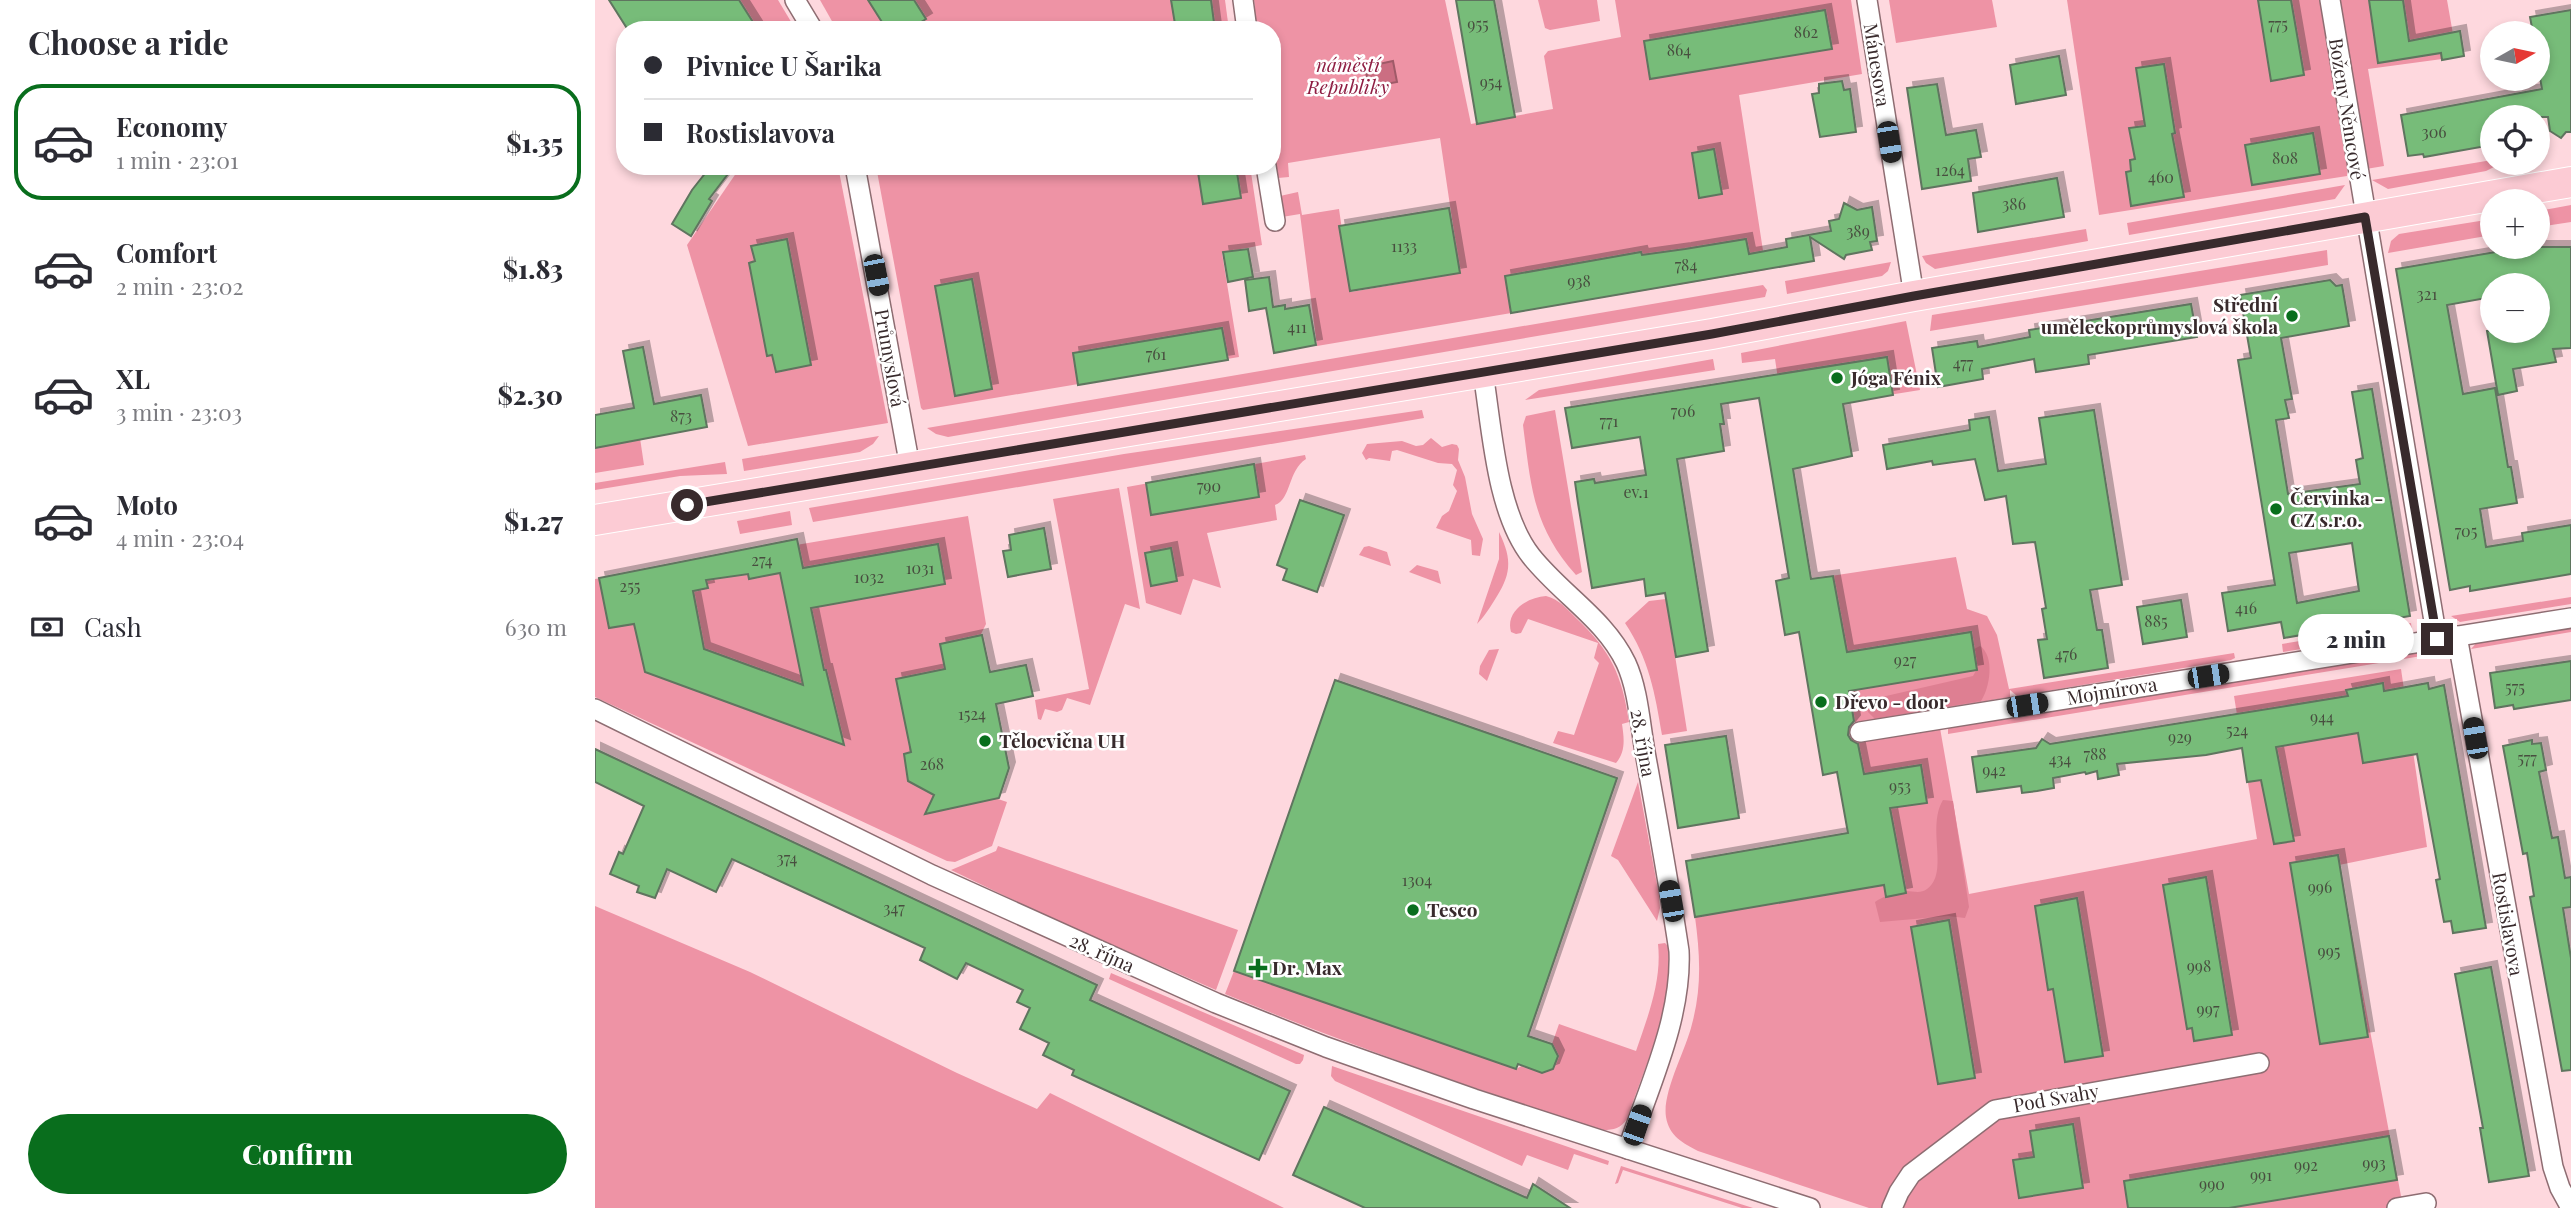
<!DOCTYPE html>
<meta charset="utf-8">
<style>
:root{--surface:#fff;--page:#f7f7f7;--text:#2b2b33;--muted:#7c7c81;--line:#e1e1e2;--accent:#096e1d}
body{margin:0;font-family:"Playfair Display",serif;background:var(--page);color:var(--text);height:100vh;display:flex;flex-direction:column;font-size:26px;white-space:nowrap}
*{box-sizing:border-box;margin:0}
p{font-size:23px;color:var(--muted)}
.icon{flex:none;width:38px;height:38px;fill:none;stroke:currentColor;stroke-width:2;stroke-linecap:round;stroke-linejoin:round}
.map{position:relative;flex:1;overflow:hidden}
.panel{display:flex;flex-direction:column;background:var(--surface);width:595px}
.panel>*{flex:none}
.guide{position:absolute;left:21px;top:21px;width:665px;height:154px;border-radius:28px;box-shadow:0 4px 10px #0003;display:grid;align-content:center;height:154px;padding:0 28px;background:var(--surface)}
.needle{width:46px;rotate:81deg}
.fabs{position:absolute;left:1885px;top:21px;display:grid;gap:14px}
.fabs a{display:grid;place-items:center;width:70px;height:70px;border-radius:50%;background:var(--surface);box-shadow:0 4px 10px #0003;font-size:35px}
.end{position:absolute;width:32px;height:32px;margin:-16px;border:9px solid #382a2c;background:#fff;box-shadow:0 0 0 4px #fff}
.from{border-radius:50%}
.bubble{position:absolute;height:49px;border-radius:24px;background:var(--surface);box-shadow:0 4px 10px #0003;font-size:23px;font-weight:800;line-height:49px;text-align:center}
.car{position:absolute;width:21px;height:42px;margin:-21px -10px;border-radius:9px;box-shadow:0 0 5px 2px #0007;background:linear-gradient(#222 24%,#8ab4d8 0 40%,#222 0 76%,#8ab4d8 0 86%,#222 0)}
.guide b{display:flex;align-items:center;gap:24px;height:66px;font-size:26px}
.guide b+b{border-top:2px solid var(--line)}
.guide i{width:18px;height:18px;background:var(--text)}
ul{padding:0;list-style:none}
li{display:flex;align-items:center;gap:21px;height:116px;margin:0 14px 10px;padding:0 14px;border:4px solid transparent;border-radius:28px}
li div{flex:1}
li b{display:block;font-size:26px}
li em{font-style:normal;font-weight:800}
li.on{border-color:var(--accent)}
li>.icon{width:63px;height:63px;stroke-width:1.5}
h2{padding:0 28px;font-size:32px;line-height:84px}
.pay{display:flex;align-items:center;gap:18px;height:77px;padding:0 28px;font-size:26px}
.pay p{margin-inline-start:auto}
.action{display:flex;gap:14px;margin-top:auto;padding:14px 28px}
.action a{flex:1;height:80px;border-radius:42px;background:var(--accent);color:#fff;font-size:28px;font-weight:800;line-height:80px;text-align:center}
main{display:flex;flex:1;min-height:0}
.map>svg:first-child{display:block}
</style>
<main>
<section class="panel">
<h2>Choose a ride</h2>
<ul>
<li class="on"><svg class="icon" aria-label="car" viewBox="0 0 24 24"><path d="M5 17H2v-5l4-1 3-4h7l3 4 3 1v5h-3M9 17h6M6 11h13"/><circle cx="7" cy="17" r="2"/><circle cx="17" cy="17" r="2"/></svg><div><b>Economy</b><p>1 min · 23:01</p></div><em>$1.35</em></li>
<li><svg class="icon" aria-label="car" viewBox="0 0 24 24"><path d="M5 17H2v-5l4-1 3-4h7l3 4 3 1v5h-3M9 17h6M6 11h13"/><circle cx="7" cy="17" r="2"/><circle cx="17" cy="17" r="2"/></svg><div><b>Comfort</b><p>2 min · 23:02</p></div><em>$1.83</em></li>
<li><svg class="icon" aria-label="car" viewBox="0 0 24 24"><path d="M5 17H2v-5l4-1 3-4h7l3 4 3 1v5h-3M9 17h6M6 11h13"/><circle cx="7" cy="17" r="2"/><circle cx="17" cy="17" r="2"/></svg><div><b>XL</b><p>3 min · 23:03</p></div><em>$2.30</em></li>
<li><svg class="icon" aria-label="car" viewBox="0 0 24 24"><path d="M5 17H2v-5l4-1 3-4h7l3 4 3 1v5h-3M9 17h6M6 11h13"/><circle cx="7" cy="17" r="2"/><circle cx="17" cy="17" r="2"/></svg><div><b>Moto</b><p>4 min · 23:04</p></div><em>$1.27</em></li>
</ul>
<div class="pay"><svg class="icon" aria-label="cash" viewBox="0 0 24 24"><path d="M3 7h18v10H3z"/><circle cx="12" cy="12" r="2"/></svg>Cash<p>630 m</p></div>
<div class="action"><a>Confirm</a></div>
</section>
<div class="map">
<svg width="1976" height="1208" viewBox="0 0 1976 1208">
<defs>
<filter id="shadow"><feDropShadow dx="6" dy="-6" stdDeviation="0" flood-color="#0004"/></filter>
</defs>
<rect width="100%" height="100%" fill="#fed8de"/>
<g fill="#ee93a5">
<path d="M145,0H183L201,30H163Z"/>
<path d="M225,0H630L634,30H242Z"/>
<path d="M659,0H850L876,124L958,109L949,56L953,51L1026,37L1020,0H1256L1267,74L1144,95L1171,270L722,346L705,214L687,217L685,196L703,192L707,215L744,209L756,292L865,273L845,138L693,163L694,177L683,178L677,166V30H657L654,8H660Z"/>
<path d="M943,0H1002L1005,21L955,30L950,28Z"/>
<path d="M1294,0H1397L1402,27L1301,43Z"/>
<path d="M1472,0H1725L1752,158V176L1504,215Z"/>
<path d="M1743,0H1852L1862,57L1773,69L1789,166L1771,169Z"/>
<path d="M1897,160V163H1907L1891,171L1793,189L1777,180Z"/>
<path d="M146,166H243L293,423L153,446L92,245Z"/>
<path d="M281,166H655L667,245L627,253L644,357L328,410L326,408Z"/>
<path d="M1750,185L1740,199L1534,235L1532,223Z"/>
<path d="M1976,205V222L1943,227V211Z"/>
<path d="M1897,219V235L1793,253L1796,241L1804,234Z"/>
<path d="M1491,229L1493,241L1340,269L1331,263L1327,256Z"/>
<path d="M1732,250L1733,265L1335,331L1337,315Z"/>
<path d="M1296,262L1293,271L1287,276L1192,294L1190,281Z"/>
<path d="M1168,285L1172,290L1170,297L353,437L341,434L332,428Z"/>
<path d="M1311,321L1325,390L1188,412L1180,359L1147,363L1146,353Z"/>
<path d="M1118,359L1120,370L930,400L944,390Z"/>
<path d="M827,410L829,418L218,522L214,508L529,454Z"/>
<path d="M960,410L987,572L981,575C938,527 936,487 928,425L931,416Z"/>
<path d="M284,436L278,444L265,452L149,471L147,459Z"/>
<path d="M45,438L49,465L0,473V446Z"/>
<path d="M836,438L847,447L857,444L862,445L864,449L863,460L870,477L877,514L888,539L885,556L877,555L876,540L841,528L847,516L854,511L862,491L858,485L862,470L857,464L843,463L802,450L797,451L795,461L774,458L771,460L767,453L772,444L807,441L821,446L828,445Z"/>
<path d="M710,455L711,459C693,470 696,500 680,505L682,520L612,533L626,588L598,579L586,615L551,603L532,487Z"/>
<path d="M130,462L132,474L85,476L0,490V483Z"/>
<path d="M524,488L545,609L530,604L495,705L472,698L467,710L462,712L450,709L446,720L443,719L440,700L494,689L458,499Z"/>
<path d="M195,511L197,525L145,534L142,521Z"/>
<path d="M373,516L391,624L385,636L400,798L412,802L397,846L360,862L352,861L0,697V579Z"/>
<path d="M904,532C918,561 916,575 899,601C894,609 888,618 882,624L904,559Z"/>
<path d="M774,546L792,552L796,566L764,555L769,547Z"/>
<path d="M1361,557L1372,609L1392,616L1402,635L1414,689L1639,653L1640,658L1636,660L1422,696L1415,690V697L1260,723L1254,693L1216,579Z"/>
<path d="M822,565L843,571L846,584L814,572Z"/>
<path d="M951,596C964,599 972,609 981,618C1016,651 1027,675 1034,722L1027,724C1029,738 1031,751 1021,763L958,743L963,731L979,735L1004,663L999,658L1003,643L933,619L926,633L921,634L916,632C910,611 933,597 951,596Z"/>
<path d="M1976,597V604L1877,620L1865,622L1856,616Z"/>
<path d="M1071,599L1092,731L1067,735C1060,693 1054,659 1030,623L1054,601Z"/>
<path d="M1816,623L1817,631L1688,652L1687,644Z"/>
<path d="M1976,625V632L1876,649L1884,640Z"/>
<path d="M1836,647L1845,653L1353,734V729L1356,726Z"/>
<path d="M904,649L892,681L884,674L885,666L894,650Z"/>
<path d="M1806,669L1832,847L1744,865L1806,1196L1819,1208H1274L1103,1151C1088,1143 1074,1136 1071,1117C1067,1092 1091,1050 1097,1024C1107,987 1105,954 1100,917L1288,885L1263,742L1345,728L1374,894L1662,839L1639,696Z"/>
<path d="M1043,782L1064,895L1065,908L1062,921L1023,860L1016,856Z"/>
<path d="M403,846L643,930L621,990L458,919L356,870L401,851Z"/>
<path d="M0,906L155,972L362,1073L442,1109L455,1093L689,1208H0Z"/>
<path d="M1070,943L1073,946C1078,1009 1052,1060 1032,1119C1026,1128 1019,1130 1008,1130C881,1090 754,1045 630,994L639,971L921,1069L932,1063L934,1068L947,1073L963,1056L957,1044L964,1024L1041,1051C1053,1016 1067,981 1063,944Z"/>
<path d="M516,973L709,1055L708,1060L705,1064H701L514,979Z"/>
<path d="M737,1066L1014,1161L1013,1165L979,1154L973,1170L932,1155L927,1166L740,1081L736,1076Z"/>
<path d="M1026,1166L1158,1208H1147L1028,1170L1023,1183L1020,1184Z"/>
</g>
<g fill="#de7f92">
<path d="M1385,646C1400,656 1395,688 1386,701L1280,719L1273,712L1272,703L1278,699L1378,676L1382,669L1379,649Z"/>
<path d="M1348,800L1358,801L1374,907L1370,918L1353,916L1285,922L1280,902C1289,896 1299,892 1311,891C1319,891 1325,894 1332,889C1355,873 1331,828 1348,800Z"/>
</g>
<path fill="#cb6e82" stroke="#9f5a68" stroke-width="2" d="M798,61L802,82L774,87L770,67Z"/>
<g fill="#77bc79" stroke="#5f755f" stroke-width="2" fill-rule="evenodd" filter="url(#shadow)">
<path d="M14,0H144L163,30H33Z"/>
<path d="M273,0H319L331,19L313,30H292Z"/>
<path d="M576,0H616L620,30H581Z"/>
<path d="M861,0H899L920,117L882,124Z"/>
<path d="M1663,0H1696L1709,75L1676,81Z"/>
<path d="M1774,0H1808L1814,41L1865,31L1869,56L1847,60L1846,53L1783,63Z"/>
<path d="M1230,10L1237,49L1055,79L1049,41Z"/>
<path d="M1976,10V132H1971L1966,138L1955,131L1953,117H1897V145L1829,157L1828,154L1813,156L1806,115L1947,89L1942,61V33H1938L1935,17Z"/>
<path d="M1464,56L1471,95L1421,104L1415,65Z"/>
<path d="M1569,64L1580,133L1577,134L1589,197L1536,206L1531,172L1536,171L1535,160L1540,159L1534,128L1550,126L1541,68Z"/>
<path d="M1247,81L1249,90L1255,89L1261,132L1225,137L1217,94L1224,93V84Z"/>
<path d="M1342,84L1351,135L1381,130L1386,157L1373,159L1376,181L1327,189L1312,88Z"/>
<path d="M1718,133L1725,174L1657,185L1650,145Z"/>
<path d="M1119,149L1127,194L1104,198L1097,153Z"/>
<path d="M116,166H139L114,199L117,201L96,236L77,224L97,190Z"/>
<path d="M602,166H641L646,198L608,204Z"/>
<path d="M1462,178L1469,217L1383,232L1378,193Z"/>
<path d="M1249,203L1262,210L1277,207L1282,241L1275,242L1277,250L1251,255L1249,259L1215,237L1219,261L916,313L910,276L1046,252L1047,255L1090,249L1151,239L1154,254L1192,247L1191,239L1236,231L1234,221L1244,219Z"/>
<path d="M854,208L865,273L755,291L744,226Z"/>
<path d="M192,239L216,365L181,372L177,355L172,356L154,263L160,261L156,246Z"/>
<path d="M1930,247H1976V348L1958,349L1961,362L1918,369L1922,391L1903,395L1892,331H1942V285H1897V297L1852,305L1868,394L1900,388L1913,467H1916L1922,503L1885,509L1891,547L1928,541L1927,533L1976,525V574L1875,591V586L1855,590L1801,269Z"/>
<path d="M653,249L658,277L633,282L628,252Z"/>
<path d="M674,277L678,307L690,305V309L714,305L721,345L679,353L671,308L654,311L650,280Z"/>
<path d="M377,279L397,389L360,396L340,286Z"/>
<path d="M1735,280L1741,286L1747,285L1754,326L1686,338L1697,399L1690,400L1694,418L1681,420L1693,494L1765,484L1761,460L1768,458L1757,392L1777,389L1815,616L1689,638L1686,622L1633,631L1627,593L1680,585L1643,360L1656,358L1645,295ZM1757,543L1764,591L1702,603L1694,553Z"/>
<path d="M1596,304L1602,337L1493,355L1494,364L1441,372L1439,359L1387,369L1388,379L1343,387L1337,348L1382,341L1383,347L1435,337L1434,330Z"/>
<path d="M627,328L633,360L483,385L478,353Z"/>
<path d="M48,347L59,404L106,395L112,427L0,448V415L39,408L28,351Z"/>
<path d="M1292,357L1298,395L1248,404L1257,456L1198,469L1216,579L1238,576L1252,652L1376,632L1382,670L1254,691L1259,721L1254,727L1253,735L1256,740L1263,744L1269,774L1326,765L1332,803L1295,808L1311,893L1291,897L1289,885L1100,917L1091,861L1253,833L1242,772L1228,775L1204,632L1190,635L1181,581L1194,578L1164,398L1126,404L1129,424H1125L1129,451L1082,459L1113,651L1081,657L1070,593L1051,596L1049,579L997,588L983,503L980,482L999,479L1000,483L1051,475L1045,437L977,448L970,408Z"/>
<path d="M1499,410L1527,585L1495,590L1502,630H1507L1513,668L1449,678L1443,640L1452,639L1447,609L1451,608L1440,542L1418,544L1411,496L1390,500L1380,459L1338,465L1337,461L1292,469L1288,445L1375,430L1374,420L1394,417L1403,471L1451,464L1444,418Z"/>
<path d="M659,464L664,497L556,515L551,483Z"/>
<path d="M705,500L749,515L722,592L688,580L692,569L682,565Z"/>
<path d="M449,528L456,569L413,577L408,551L416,550L414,535Z"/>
<path d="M202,539L208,568L343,544L350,584L216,608L229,670H231L249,745L50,672L39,624L14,628L4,578ZM185,573L208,685L109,649L98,591L113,588L111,580L153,574L154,579Z"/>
<path d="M576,548L582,581L556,586L550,553Z"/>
<path d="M1586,600L1592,637L1548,644L1542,607Z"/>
<path d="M387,635L395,672L431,665L438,696L401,704L414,768L404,798L330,814L339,795L313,781L309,754L316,752L301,679L350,669L345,644Z"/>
<path d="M1976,661V700L1919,709L1918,705L1900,708L1895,673Z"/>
<path d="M740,680L1022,778L933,1036L957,1044L963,1056L958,1069L947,1073L923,1064L921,1069L639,971Z"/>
<path d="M1788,683L1789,691L1833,683L1834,689L1849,685L1891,928L1858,933L1856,921L1849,922L1841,880L1845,879L1822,754L1768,763L1763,733L1681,747L1699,841L1679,844L1666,780L1652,782L1647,748L1611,755L1522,764L1524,775L1503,779L1502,771L1491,774L1490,772L1458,778L1459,788L1442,791L1427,793L1426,786L1382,792L1377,757L1441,748L1447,739L1455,744L1753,696L1751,690Z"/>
<path d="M1131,736L1144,818L1083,828L1070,745Z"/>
<path d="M1937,740V744L1946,743L1951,770L1944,772L1957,838L1963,837L1970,878L1976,877V907L1968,908L1976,958V1070L1967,1071L1935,897L1939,896L1932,853L1928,854L1908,746Z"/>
<path d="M0,749L502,985L495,1000L695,1091L664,1160L477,1075L479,1070L448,1055L454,1043L425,1029L435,1008L422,1002L428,990L371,963L362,979L325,960L330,948L137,859L121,892L72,869L60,898L42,892L44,886L15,874L24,852L28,854L49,806L0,782Z"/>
<path d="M1743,855L1773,1037L1725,1044L1695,863Z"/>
<path d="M1611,877L1637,1035L1599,1041L1597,1028L1592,1029L1568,885Z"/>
<path d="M1482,898L1508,1056L1470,1062L1458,989L1453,990L1440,906Z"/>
<path d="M1354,920L1380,1078L1343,1084L1316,927Z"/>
<path d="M1896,967L1934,1176L1894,1182L1885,1128H1888L1860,974Z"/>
<path d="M729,1107L932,1198L938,1184L975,1208H770L698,1175Z"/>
<path d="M1478,1124L1488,1188L1424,1198L1418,1160L1439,1157L1435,1131Z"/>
<path d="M1794,1136L1802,1180L1634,1208H1533L1529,1181Z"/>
</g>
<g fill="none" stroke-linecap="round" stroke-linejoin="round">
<defs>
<g id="minor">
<path d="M200,0L218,30"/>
<path d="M648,0L652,30"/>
<path d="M1272,0L1319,296"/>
<path d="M1735,0L1842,639"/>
<path d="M260,166L315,467"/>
<path d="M671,166L680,221"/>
<path d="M888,373C897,428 901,511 936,556C966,594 1010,619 1031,663C1043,689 1045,723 1050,752C1062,818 1074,884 1084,951C1087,1018 1054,1086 1033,1149"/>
<path d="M1862,636L1958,1167L1965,1188L1976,1208"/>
<path d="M0,709L337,875L621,1003L731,1047L879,1099L1215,1208"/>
<path d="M1265,732L1976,618"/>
<path d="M1297,1208L1304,1192L1316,1174L1400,1110L1664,1063"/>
<path d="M1802,1208L1831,1203"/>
</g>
<path id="primary" d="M0,520L1117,334L1319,296L1976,182"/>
</defs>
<use href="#minor" stroke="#8e6d72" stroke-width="22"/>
<use href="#primary" stroke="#fff" stroke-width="32"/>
<use href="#minor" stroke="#fff" stroke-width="19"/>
<use href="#primary" stroke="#fccbd4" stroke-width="30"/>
</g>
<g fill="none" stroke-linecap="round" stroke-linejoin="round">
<path stroke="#382a2c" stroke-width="9" d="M92,505L1117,334L1319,296L1770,217L1842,639"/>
</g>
<g fill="#096e1d" stroke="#fff" stroke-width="2.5">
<circle cx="1697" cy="316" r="7"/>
<circle cx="1242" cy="378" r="7"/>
<circle cx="1681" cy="509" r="7"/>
<circle cx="1226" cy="702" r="7"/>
<circle cx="390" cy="741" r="7"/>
<circle cx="818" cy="910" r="7"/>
<path d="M659.5 957.5h7v7h7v7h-7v7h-7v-7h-7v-7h7z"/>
</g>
<g text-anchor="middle" stroke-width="5" stroke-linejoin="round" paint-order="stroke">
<g font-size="16" fill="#484e3f">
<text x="883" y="30">955</text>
<text x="1683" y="30">775</text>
<text x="1211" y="38">862</text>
<text x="1084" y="56">864</text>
<text x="896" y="88">954</text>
<text x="1839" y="138">306</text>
<text x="1690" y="164">808</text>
<text x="1355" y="176">1264</text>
<text x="1566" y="183">460</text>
<text x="1419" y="210">386</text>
<text x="1263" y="237">389</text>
<text x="809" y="252">1133</text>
<text x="1091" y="271">784</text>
<text x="984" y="287">938</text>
<text x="1832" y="300">321</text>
<text x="702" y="333">411</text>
<text x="561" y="360">761</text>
<text x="1368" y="369">477</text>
<text x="1088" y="417">706</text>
<text x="86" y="422">873</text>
<text x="1014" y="427">771</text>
<text x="614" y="492">790</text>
<text x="1041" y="498">ev.1</text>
<text x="1871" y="537">705</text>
<text x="167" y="566">274</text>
<text x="325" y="574">1031</text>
<text x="274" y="583">1032</text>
<text x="35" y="592">255</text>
<text x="1651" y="614">416</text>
<text x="1561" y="627">885</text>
<text x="1471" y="660">476</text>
<text x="1310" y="666">927</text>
<text x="1920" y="693">575</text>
<text x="377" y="720">1524</text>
<text x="1727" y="723">944</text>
<text x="1642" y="736">524</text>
<text x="1585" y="743">929</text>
<text x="1500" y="760">788</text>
<text x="1932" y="764">577</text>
<text x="1465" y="765">434</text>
<text x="337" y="770">268</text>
<text x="1399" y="776">942</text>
<text x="1305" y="792">953</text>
<text x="192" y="864">374</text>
<text x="822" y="886">1304</text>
<text x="1725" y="893">996</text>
<text x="299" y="914">347</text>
<text x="1734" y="957">995</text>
<text x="1604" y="972">998</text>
<text x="1613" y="1015">997</text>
<text x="1779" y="1169">993</text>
<text x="1711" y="1171">992</text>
<text x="1666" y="1181">991</text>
<text x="1617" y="1190">990</text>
</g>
<g font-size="19" font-style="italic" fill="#8e1d42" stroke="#fff">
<text x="753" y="72">náměstí<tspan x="753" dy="22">Republiky</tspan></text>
</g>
<g font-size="19" fill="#382a2c" stroke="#fff">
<text transform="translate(1282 65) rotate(81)" y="7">Mánesova</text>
<text transform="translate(1752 109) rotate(81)" y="7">Boženy Němcové</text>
<text transform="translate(295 358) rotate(80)" y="7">Průmyslová</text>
<text transform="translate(1517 691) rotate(-9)" y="7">Mojmírova</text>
<text transform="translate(1048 743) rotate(80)" y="7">28. října</text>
<text transform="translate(1913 924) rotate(80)" y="7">Rostislavova</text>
<text transform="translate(507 953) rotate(24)" y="7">28. října</text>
<text transform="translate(1461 1098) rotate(-10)" y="7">Pod Svahy</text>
</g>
<g font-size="19" font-weight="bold" fill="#382a2c" stroke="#fff" text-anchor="start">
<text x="1683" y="312" text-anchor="end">Střední<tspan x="1683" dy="22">uměleckoprůmyslová škola</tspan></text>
<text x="1256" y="385">Jóga Fénix</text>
<text x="1695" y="505">Červinka -<tspan x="1695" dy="22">CZ s.r.o.</tspan></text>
<text x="1240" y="709">Dřevo - door</text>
<text x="404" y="748">Tělocvična UH</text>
<text x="832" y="917">Tesco</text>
<text x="677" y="975">Dr. Max</text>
</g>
</g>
</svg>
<div class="fabs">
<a><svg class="needle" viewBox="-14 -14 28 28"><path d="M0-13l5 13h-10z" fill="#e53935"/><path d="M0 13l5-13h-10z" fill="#7c7c81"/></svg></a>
<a><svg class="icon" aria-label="locate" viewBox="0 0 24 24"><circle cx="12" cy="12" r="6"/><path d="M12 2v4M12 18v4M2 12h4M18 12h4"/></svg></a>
<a>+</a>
<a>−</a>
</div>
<i class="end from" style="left:92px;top:505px"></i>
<i class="end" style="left:1842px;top:639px"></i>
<div class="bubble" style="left:1703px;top:614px;width:116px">2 min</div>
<i class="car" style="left:1294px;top:142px;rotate:171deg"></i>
<i class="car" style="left:281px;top:275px;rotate:169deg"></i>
<i class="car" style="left:1613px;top:676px;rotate:81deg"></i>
<i class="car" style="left:1432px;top:705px;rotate:81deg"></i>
<i class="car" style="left:1880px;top:738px;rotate:350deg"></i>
<i class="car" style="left:1076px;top:901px;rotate:350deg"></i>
<i class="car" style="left:1042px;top:1125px;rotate:19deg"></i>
<div class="guide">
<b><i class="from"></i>Pivnice U Šarika</b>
<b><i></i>Rostislavova</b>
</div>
</div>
</main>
